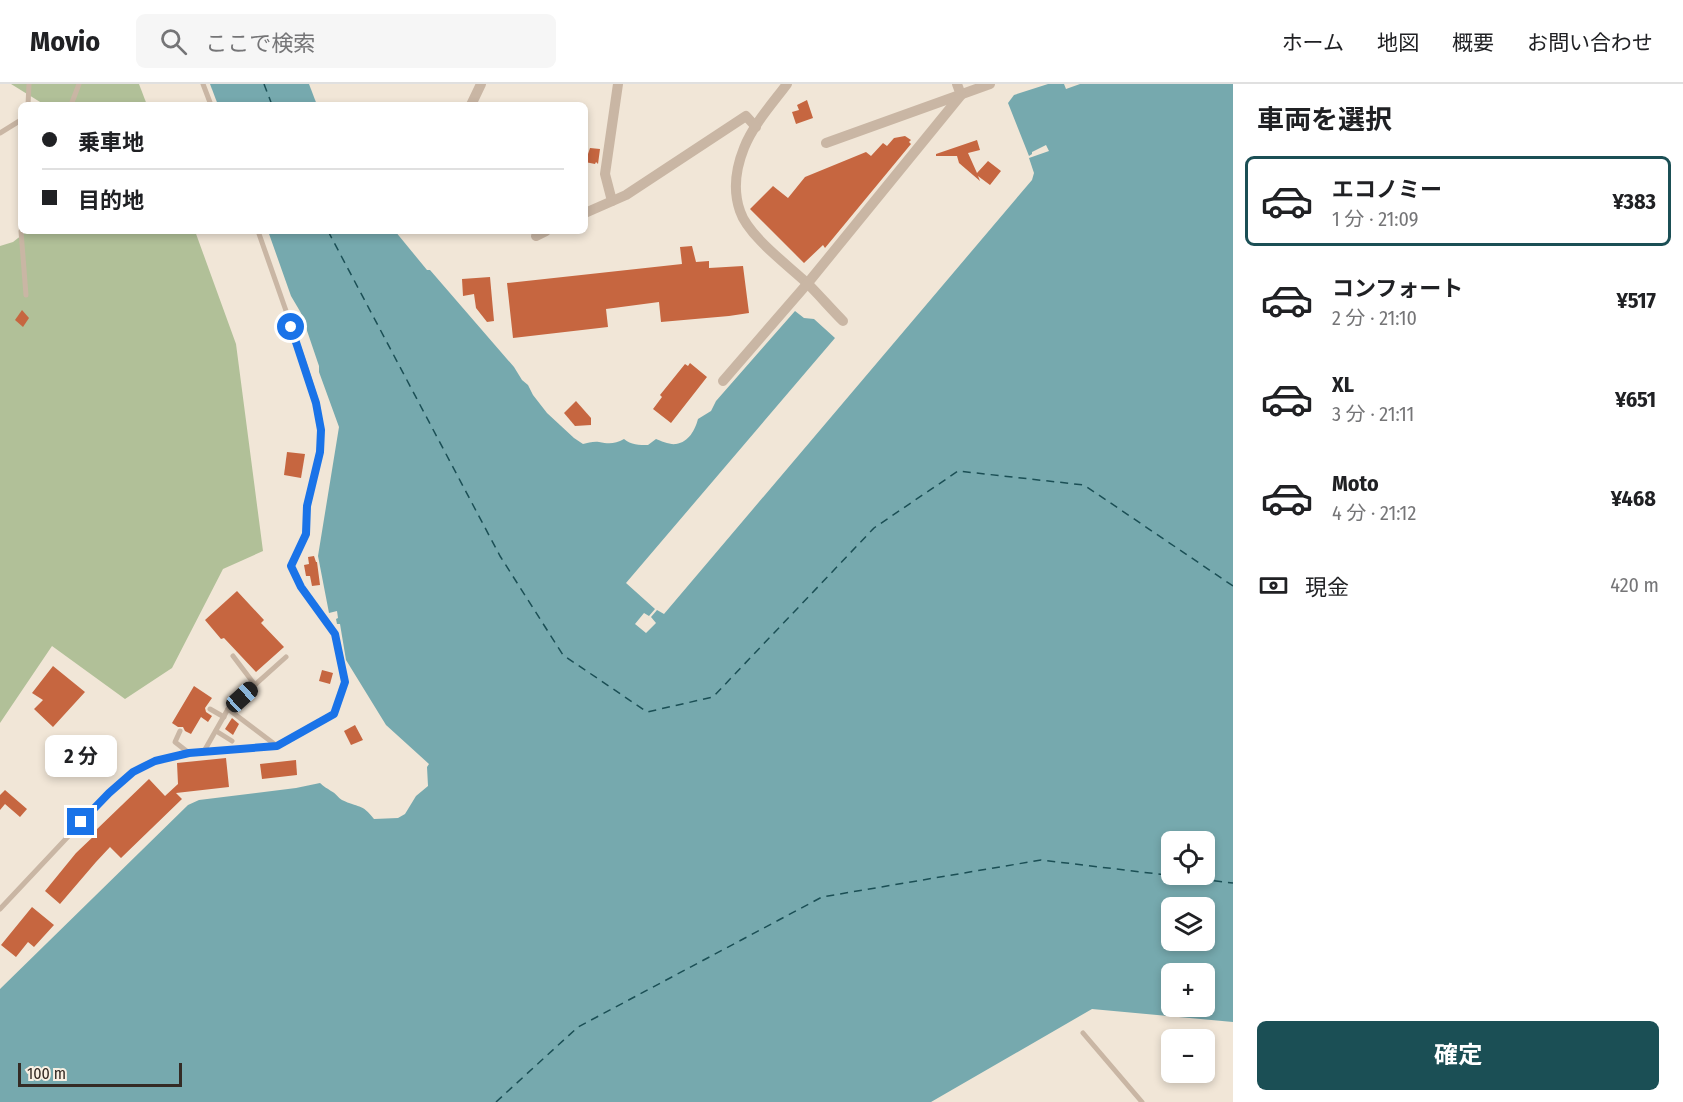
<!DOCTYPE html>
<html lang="ja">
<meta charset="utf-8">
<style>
:root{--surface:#fff;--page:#f6f6f6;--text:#202124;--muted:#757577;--line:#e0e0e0;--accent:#1b4f55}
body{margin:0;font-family:"Fira Sans Condensed","Noto Sans JP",sans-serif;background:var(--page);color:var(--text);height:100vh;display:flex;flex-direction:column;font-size:22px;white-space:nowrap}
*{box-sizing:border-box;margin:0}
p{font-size:20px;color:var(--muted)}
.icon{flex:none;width:33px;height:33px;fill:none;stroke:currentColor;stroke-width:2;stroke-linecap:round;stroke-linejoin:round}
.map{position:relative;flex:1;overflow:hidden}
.panel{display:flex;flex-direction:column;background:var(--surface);width:450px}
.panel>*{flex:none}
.banner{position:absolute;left:18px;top:18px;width:570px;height:132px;border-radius:9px;box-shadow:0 3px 9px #0003;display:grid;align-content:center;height:132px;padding:0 24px;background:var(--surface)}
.fabs{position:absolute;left:1161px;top:747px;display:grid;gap:12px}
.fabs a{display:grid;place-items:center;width:54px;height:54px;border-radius:9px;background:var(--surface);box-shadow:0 3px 9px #0003;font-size:30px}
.scale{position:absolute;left:18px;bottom:15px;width:164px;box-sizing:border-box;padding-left:6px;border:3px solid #342b25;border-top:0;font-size:16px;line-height:21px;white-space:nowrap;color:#342b25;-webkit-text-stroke:4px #f9f0e3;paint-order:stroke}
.end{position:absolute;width:27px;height:27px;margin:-14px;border:8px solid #1a73e8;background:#fff;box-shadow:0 0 0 3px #fff}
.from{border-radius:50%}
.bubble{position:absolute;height:42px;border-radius:9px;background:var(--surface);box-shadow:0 3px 9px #0003;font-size:20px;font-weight:700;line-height:42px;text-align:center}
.car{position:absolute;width:18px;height:36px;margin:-18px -9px;border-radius:8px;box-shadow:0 0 4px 2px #0007;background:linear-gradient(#222 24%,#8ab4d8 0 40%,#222 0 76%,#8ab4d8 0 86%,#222 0)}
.banner b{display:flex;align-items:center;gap:21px;height:57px;font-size:22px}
.banner b+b{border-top:2px solid var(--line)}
.banner i{width:15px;height:15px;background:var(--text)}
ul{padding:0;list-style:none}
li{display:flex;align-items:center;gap:18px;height:90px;margin:0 12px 9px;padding:0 12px;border:3px solid transparent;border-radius:9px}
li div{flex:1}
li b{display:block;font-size:22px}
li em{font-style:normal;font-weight:700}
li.active{border-color:var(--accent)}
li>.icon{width:54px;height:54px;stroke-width:1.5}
h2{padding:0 24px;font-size:27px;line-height:72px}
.pay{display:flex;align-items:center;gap:15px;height:66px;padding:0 24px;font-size:22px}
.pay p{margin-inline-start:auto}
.primary-button{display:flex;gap:12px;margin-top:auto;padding:12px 24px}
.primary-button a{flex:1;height:69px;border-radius:9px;background:var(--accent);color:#fff;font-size:24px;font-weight:700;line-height:69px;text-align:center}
header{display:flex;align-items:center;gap:36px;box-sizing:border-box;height:84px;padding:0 30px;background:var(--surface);border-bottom:2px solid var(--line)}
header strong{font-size:28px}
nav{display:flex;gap:33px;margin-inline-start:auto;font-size:21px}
.search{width:420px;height:54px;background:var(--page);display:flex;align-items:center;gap:15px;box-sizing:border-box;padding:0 21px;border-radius:9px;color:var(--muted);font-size:22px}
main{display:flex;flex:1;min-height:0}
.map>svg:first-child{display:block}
</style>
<header>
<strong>Movio</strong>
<div class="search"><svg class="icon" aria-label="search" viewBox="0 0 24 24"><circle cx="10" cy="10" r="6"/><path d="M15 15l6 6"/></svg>ここで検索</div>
<nav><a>ホーム</a><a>地図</a><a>概要</a><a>お問い合わせ</a></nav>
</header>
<main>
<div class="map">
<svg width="1233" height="1018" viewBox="0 0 1233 1018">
<rect width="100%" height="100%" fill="#f1e6d7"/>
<g fill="#b1c098">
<path d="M11,0H139L147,21H45Z"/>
<path d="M27,147H195L236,260L263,467L223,485L172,584L125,615L52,562L0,639V162L13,158Z"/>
</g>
<g fill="#76a9ae" fill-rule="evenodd">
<path d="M210,0H309L317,21H218Z"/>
<path d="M1048,0H1064L1066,5L1080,0H1233V938L1092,925L931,1018H0V905L188,721L199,716L296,704L320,699C324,703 327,704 331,707C336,709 338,714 342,716C358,724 362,719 374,735L398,734L405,730L416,712L428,702L427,683L429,680L386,641L346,576L340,540H337L336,535L338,534L337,527L329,529L318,472L339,343L319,288V282L301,229L291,212L268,147H395L427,186H430L514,283L522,296L528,301L533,311L547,329L574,354L583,360C588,359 594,357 599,358C609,360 615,360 624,355C631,361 639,361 648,361L656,355C661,357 670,361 676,360C689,358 695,346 698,335L711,327L716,317L795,227L804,234L814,235L835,254L626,499L655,525L649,532L644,529L635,540L646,549L656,539L651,533L657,526L664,530L1032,96L1034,89L1029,74L1049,67L1046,61L1032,68V70L1029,72L1008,19L1014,11ZM1172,758H1204V790H1172ZM1172,824H1204V856H1172ZM1172,890H1204V922H1172Z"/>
</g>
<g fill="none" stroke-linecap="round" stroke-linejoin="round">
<g stroke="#1b4f55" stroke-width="1.5" stroke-dasharray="8 6" stroke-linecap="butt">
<path d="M264,0L272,21"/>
<path d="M328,147L500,472L563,571L647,628L713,613L874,444L958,387L1084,401L1233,502"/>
<path d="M496,1018L578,943L822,813L1041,776L1233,799"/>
</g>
</g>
<g fill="#c66640">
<path d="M807,16L813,34L796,40L792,28L799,26L797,21Z"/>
<path d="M905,52L911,56L909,58L911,60L825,164L823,161L804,179L750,125L773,102L788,114L805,93L866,68L871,72L883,59L887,62L894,54Z"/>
<path d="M977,56L980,66L968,69L977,89L988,77L1001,87L990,101L978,92L980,97L959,79L957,72H936V70Z"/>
<path d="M590,64L600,65L598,80L596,78L595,80L585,78V70H588Z"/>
<path d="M692,162L696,178L709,177V184L743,182L749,229L729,232L661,238L659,218L606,225L608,243L513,254L507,199L682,180L680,163Z"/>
<path d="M490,193L494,237L487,238L476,224L474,210L463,212L462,195Z"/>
<path d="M22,226L29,234L23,243L15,236Z"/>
<path d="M690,279L707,293L671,339L653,325L662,313L660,311L685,280L688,282Z"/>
<path d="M576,317L591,334V341L575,342L564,329Z"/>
<path d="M287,368L305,370L301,394L284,391Z"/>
<path d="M314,472L316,478H317L320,501L312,502L310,492H306L304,481L309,480L308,473Z"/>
<path d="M237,507L264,536L261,539L284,563L256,588L224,554L221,555L205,536Z"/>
<path d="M53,582L85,608L53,643L34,625L43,616L32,609Z"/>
<path d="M322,586L333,589L330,600L319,597Z"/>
<path d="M194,602L212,614L205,624L206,628L212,632L208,638L201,633L191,650L185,647L183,643H178L172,639Z"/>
<path d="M232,634L239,640L233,651L225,645Z"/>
<path d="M355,641L363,656L351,661L344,647Z"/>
<path d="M226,674L229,703L176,709L182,715L121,774L110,763L96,778L60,820L45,807L76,769L97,749L95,747L149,695L165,712L178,700L177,679Z"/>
<path d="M296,676L297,691L262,695L260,680Z"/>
<path d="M5,706L27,725L20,733L5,720L0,726V711Z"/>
<path d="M32,823L54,841L34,863L28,858L16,873L1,861Z"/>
</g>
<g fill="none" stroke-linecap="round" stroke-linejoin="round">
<g stroke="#c9b6a4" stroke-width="5">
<path d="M203,0L211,21"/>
<path d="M28,21L29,0"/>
<path d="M71,21L79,0"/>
<path d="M0,49L21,36"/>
<path d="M21,147L26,211"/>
<path d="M233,572L255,601"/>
<path d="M210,625L224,633"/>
<path d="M228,625L277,662"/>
<path d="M180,647L175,658L189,669"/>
<path d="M216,647L232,657"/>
<path d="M203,669L228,625L286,573"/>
<path d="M0,825L109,709L133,688L155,677L189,669L238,666L277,662L334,630L345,598L335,551L301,503L291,481L306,450L307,422L319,368L321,346L317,319L304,278L258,147"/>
<path d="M1083,949L1142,1018"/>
</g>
<g stroke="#c9b6a4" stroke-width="10">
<path d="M787,0C772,20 753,41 744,64C736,84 733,107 740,127C748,152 789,182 808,200C820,212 831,225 843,237"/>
<path d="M471,21L481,0"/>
<path d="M826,59L990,0"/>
<path d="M612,117L605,90L618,0"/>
<path d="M585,129L626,111L746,32L756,43"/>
<path d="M536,152L546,147"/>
<path d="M723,297L807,200L961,11L957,0"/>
</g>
</g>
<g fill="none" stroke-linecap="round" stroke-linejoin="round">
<path stroke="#1a73e8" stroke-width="8" d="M81,738L109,709L133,688L155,677L189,669L277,662L334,630L345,598L335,550L301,503L291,482L306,450L307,422L320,368L321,346L316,319L291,243"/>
</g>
</svg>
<div class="fabs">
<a><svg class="icon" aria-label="locate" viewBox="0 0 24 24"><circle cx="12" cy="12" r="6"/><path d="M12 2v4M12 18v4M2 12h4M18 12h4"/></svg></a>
<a><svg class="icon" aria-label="layers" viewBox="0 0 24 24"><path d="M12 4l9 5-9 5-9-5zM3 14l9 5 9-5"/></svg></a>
<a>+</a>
<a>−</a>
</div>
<div class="scale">100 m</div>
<i class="end from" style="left:291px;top:243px"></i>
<i class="end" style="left:81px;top:738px"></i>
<div class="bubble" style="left:45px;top:651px;width:72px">2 分</div>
<i class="car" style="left:242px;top:613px;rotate:48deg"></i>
<div class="banner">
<b><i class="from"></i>乗車地</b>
<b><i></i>目的地</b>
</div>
</div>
<section class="panel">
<h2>車両を選択</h2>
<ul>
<li class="active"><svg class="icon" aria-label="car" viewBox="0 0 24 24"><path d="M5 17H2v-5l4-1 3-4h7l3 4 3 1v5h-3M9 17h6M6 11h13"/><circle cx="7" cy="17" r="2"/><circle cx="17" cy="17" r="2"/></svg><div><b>エコノミー</b><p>1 分 · 21:09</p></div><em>¥383</em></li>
<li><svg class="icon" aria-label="car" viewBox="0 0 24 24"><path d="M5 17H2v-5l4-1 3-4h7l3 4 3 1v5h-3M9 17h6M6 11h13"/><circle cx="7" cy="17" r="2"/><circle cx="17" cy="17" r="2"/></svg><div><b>コンフォート</b><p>2 分 · 21:10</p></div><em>¥517</em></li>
<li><svg class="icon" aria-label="car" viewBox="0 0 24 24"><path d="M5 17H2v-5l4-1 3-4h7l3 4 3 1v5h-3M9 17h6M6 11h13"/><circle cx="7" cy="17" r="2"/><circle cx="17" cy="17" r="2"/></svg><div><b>XL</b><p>3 分 · 21:11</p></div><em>¥651</em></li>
<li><svg class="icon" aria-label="car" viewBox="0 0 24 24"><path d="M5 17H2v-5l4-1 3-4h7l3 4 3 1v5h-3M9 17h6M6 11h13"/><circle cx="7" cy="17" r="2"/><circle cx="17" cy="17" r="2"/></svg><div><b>Moto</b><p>4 分 · 21:12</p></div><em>¥468</em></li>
</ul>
<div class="pay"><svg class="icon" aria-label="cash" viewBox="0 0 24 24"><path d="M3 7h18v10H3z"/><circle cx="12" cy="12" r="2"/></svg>現金<p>420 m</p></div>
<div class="primary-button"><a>確定</a></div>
</section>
</main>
